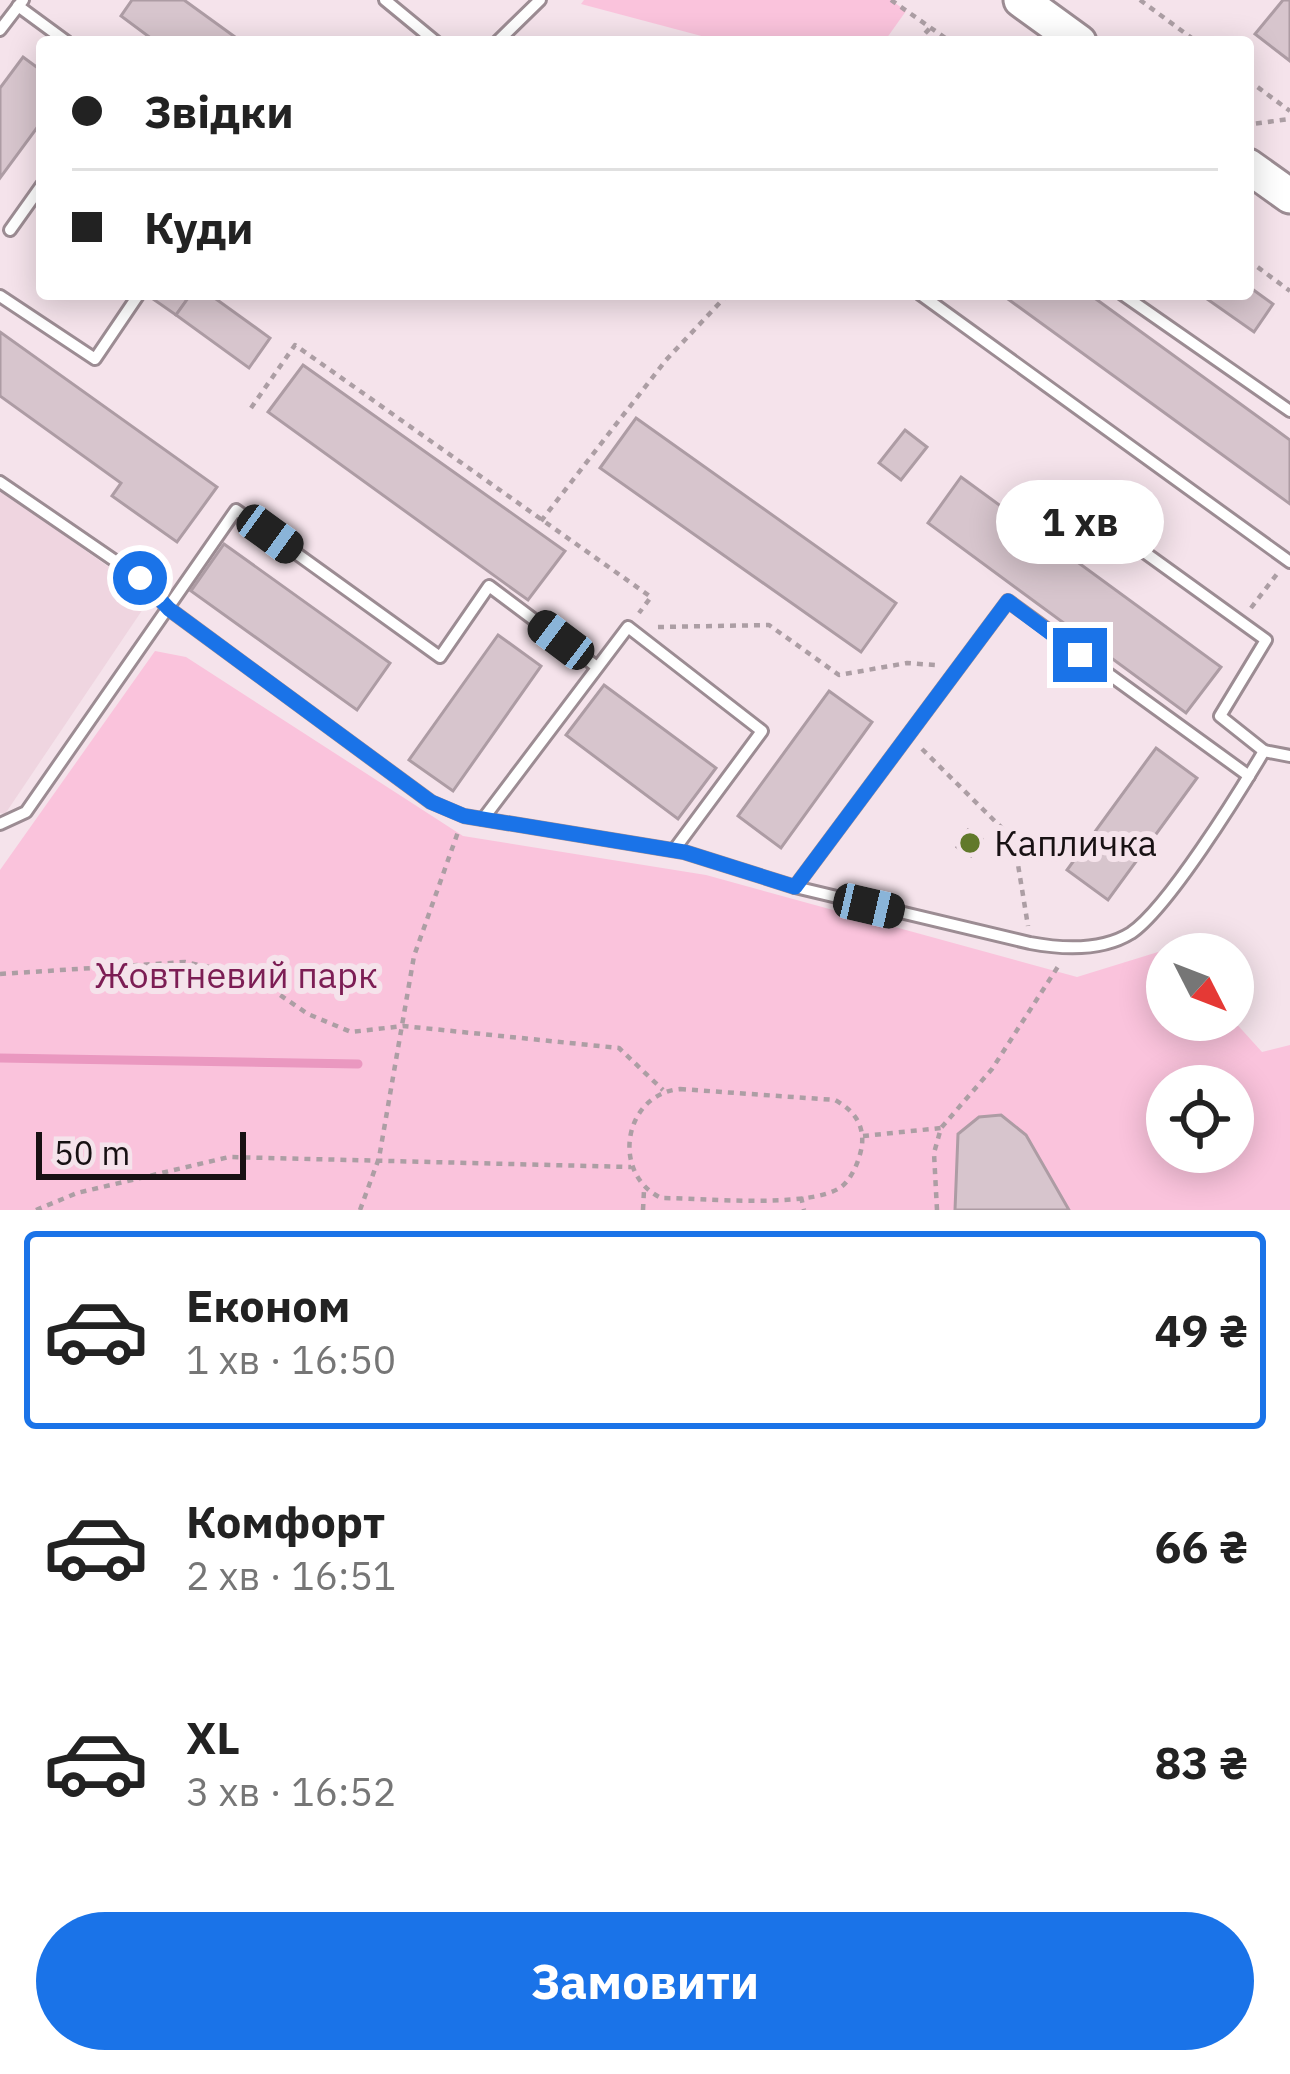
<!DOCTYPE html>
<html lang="uk">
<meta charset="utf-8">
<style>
:root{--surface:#fff;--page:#f2f2f2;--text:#222;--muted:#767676;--line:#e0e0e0;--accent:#1a73e8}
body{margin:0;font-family:"IBM Plex Sans",sans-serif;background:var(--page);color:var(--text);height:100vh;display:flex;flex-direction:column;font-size:45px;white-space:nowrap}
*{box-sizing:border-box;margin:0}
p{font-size:39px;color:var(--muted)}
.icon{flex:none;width:66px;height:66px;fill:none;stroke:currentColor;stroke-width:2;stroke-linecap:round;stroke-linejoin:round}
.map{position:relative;height:1210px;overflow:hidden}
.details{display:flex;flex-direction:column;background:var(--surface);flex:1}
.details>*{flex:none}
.hud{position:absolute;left:36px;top:36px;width:1218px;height:264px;border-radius:12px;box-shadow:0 6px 30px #0003;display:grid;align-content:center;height:264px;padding:0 36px;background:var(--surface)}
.needle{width:78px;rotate:132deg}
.tools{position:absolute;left:1146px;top:933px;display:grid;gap:24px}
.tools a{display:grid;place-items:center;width:108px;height:108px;border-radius:50%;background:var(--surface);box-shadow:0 6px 30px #0003;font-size:60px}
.scale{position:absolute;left:36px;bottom:30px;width:210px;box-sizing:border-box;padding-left:12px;border:6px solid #171113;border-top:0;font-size:33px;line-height:42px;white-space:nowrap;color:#171113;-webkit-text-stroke:9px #f5e3eb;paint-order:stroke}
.end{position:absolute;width:54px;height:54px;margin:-27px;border:15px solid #1a73e8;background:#fff;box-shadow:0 0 0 6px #fff}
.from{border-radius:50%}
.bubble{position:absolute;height:84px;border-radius:42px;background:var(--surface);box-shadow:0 6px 30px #0003;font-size:39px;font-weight:700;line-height:84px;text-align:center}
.car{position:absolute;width:36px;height:72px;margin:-36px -18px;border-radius:15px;box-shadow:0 0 9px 3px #0007;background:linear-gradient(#222 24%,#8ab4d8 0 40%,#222 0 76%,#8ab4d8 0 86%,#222 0)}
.hud b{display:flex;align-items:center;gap:42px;height:114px;font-size:45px}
.hud b+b{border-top:3px solid var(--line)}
.hud i{width:30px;height:30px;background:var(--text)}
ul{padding:21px 0 0;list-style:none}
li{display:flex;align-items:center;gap:36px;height:198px;margin:0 24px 18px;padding:0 12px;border:6px solid transparent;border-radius:12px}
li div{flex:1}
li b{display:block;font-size:45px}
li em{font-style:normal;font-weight:700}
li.selected{border-color:var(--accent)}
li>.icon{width:108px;height:108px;stroke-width:1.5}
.cta{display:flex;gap:24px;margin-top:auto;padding:24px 36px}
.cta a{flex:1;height:138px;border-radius:72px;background:var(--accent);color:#fff;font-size:48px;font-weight:700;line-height:138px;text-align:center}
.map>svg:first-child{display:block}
</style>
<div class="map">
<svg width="1290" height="1210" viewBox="0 0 1290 1210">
<rect width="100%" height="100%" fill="#f5e3eb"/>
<path fill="#efd5e0" d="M0,490L151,597L5,814L0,813Z"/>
<g fill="#fac3dc" fill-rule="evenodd">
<path d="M584,0H891L906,11L884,42H724L581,4Z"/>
<path d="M155,651L186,657L463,836L706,875L1077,977L1171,948L1176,954H1167V1020H1233L1262,1052L1290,1045V1210H0V870ZM1167,1086H1233V1152H1167Z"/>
</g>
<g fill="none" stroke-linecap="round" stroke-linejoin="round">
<path stroke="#ea98c0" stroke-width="9" d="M0,1058L358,1064"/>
</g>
<g fill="#d7c5cd" stroke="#ad9ca4" stroke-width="3">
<path d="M132,0H184L242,42H156L121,16Z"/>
<path d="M1283,0H1290V61L1255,34Z"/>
<path d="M23,57L42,71V121L0,178V88Z"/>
<path d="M1248,286L1273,304L1254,332L1207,299L1211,294H1248Z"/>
<path d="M157,294H191L176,315L153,299Z"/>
<path d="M191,294H209L270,338L249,368L176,315Z"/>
<path d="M1001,294H1089L1290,440V504Z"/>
<path d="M0,332L217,487L177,542L112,496L121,483L0,396Z"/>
<path d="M303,365L565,551L528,600L268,412Z"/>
<path d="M636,418L896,603L861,652L600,468Z"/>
<path d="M905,430L927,447L901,480L879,463Z"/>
<path d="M961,477L1221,667L1186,713L928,523Z"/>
<path d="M224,544L390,663L357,710L191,591Z"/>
<path d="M498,635L541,666L453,791L409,760Z"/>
<path d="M604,685L716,768L678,819L566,735Z"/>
<path d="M829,691L872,722L781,848L738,816Z"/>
<path d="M1156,748L1197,778L1108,900L1067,870Z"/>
<path d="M968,830L982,839L971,856L957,847Z"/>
<path d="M1001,1115L1026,1135L1069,1210H955L958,1134L979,1117Z"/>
</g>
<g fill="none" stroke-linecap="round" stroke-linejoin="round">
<defs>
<g id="lane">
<path d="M385,0L436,42"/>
<path d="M18,6L67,42"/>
<path d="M0,30L23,0"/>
<path d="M497,42L540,0"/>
<path d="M10,230L42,185"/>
<path d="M920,294L1290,562"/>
<path d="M1122,294L1290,411"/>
<path d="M0,296L95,359L139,294"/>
<path d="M0,482L140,578L169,609L431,802L464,816L684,852L795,887L1030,943C1062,949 1102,951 1131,933C1168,908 1239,793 1264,751L1290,756"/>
<path d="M1072,500L1266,640L1220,716L1264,751"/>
<path d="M483,819L628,627L762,731L674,850"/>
<path d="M0,824L26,812L236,510L440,657L489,586L597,667"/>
<path d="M795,887L1008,601L1249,776"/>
</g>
<g id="primary">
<path d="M1021,0L1079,42"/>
<path d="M1248,166L1290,196"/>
</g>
</defs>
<use href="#lane" stroke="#9c8c93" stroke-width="16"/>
<use href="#primary" stroke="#9c8c93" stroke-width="39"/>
<g stroke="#ac9ea4" stroke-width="4.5" stroke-dasharray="6 6" stroke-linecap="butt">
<path d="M891,0L951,42"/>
<path d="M1140,0L1197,42"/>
<path d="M917,42L931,27"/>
<path d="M1248,80L1290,111"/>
<path d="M1248,131L1252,124L1290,119"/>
<path d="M1248,260L1290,291"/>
<path d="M251,408L295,345L651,597L639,613"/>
<path d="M541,521L666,360L728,294"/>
<path d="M1251,608L1277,574"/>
<path d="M658,627L769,625L839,675L907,663L935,665"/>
<path d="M922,749L1014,840L1028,926"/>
<path d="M0,974L185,962L252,976L308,1014L351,1032L403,1026L619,1048L663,1090"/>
<path d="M680,1089L835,1100C853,1110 864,1123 862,1145C860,1159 852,1179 841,1187C811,1209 701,1198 661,1198C610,1173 624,1094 680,1089Z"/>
<path d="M863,1136L941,1128"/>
<path d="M801,1197L804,1210"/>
<path d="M36,1210L77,1193L229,1157L631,1167"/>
<path d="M360,1210L379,1158L414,956L458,832"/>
<path d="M643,1210L644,1190"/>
<path d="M937,1210L934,1153L941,1128L992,1069L1059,965"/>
</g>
<use href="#lane" stroke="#fff" stroke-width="10"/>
<use href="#primary" stroke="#fff" stroke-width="33"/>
</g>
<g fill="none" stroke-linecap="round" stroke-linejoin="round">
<path stroke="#1a73e8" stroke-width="15" d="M140,578L169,609L431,802L464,816L684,852L795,887L1008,601L1080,655"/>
</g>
<circle fill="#61792b" stroke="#f5e3eb" stroke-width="4.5" cx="970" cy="843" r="12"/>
<g text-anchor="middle" stroke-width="12" stroke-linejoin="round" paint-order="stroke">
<g font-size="36" fill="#171113" stroke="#f5e3eb" text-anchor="start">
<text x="994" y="856">Капличка</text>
</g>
<g font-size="36" fill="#7c1d54" stroke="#f5e3eb">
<text x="236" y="988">Жовтневий парк</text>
</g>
</g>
</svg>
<div class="tools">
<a><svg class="needle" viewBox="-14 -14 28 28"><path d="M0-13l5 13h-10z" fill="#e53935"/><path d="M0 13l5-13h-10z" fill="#767676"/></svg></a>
<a><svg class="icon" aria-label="locate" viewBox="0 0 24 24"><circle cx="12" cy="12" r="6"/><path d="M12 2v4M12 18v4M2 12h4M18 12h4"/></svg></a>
</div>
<div class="scale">50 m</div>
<i class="end from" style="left:140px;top:578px"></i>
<i class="end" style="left:1080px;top:655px"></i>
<div class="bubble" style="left:996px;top:480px;width:168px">1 хв</div>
<i class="car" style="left:270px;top:534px;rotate:126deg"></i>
<i class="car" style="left:561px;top:640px;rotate:307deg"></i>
<i class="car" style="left:869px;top:906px;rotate:103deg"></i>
<div class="hud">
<b><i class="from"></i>Звідки</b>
<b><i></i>Куди</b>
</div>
</div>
<section class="details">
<ul>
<li class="selected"><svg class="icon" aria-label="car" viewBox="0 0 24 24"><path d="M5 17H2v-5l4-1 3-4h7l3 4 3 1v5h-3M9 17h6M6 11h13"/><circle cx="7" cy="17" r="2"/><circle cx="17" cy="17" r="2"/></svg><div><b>Економ</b><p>1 хв · 16:50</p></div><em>49 ₴</em></li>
<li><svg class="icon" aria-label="car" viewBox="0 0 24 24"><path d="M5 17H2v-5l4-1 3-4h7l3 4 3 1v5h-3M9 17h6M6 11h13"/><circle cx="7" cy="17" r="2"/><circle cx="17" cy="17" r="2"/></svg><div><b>Комфорт</b><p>2 хв · 16:51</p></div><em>66 ₴</em></li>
<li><svg class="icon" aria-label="car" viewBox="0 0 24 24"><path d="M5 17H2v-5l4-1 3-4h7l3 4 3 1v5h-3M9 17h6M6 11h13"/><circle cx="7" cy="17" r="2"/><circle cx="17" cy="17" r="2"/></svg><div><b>XL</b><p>3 хв · 16:52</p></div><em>83 ₴</em></li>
</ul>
<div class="cta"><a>Замовити</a></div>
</section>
